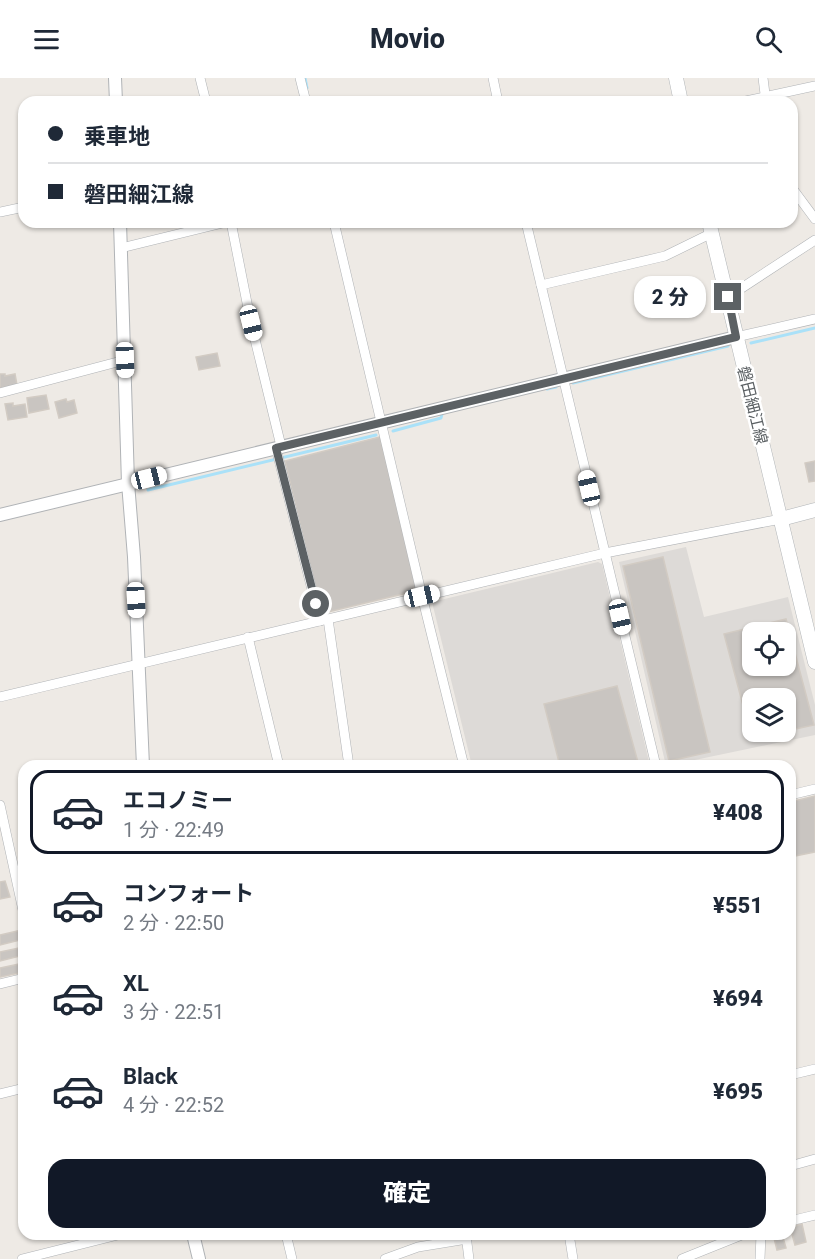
<!DOCTYPE html>
<html lang="ja">
<meta charset="utf-8">
<style>
:root{--surface:#fff;--page:#f6f6f7;--text:#1f2937;--muted:#747a83;--line:#e0e1e3;--accent:#111827}
body{margin:0;font-family:Roboto,"Noto Sans JP",sans-serif;background:var(--page);color:var(--text);height:100vh;display:flex;flex-direction:column;font-size:22px;white-space:nowrap}
*{box-sizing:border-box;margin:0}
p{font-size:20px;color:var(--muted)}
.icon{flex:none;width:33px;height:33px;fill:none;stroke:currentColor;stroke-width:2;stroke-linecap:round;stroke-linejoin:round}
.map{position:relative;flex:1;overflow:hidden}
.sheet{position:absolute;left:18px;top:682px;width:778px;height:480px;display:flex;flex-direction:column;background:var(--surface);border-radius:18px;box-shadow:0 2px 4px #0004}
.sheet>*{flex:none}
.hud{position:absolute;left:18px;top:18px;width:780px;height:132px;border-radius:18px;box-shadow:0 2px 4px #0004;display:grid;align-content:center;height:132px;padding:0 30px;background:var(--surface)}
.controls{position:absolute;left:742px;top:544px;display:grid;gap:12px}
.controls a{display:grid;place-items:center;width:54px;height:54px;border-radius:12px;background:var(--surface);box-shadow:0 2px 4px #0004;font-size:30px}
.end{position:absolute;width:27px;height:27px;margin:-14px;border:8px solid #5c6164;background:#fff;box-shadow:0 0 0 3px #fff}
.from{border-radius:50%}
.bubble{position:absolute;height:42px;border-radius:18px;background:var(--surface);box-shadow:0 2px 4px #0004;font-size:20px;font-weight:800;line-height:42px;text-align:center}
.car{position:absolute;width:18px;height:36px;margin:-18px -9px;border-radius:8px;box-shadow:0 0 4px 2px #0007;background:linear-gradient(#fff 24%,#345 0 40%,#fff 0 76%,#345 0 86%,#fff 0)}
.hud b{display:flex;align-items:center;gap:21px;height:57px;font-size:22px}
.hud b+b{border-top:2px solid var(--line)}
.hud i{width:15px;height:15px;background:var(--text)}
ul{padding:10px 0 0;list-style:none}
li{display:flex;align-items:center;gap:18px;height:84px;margin:0 12px 9px;padding:0 18px;border:3px solid transparent;border-radius:18px}
li div{flex:1}
li b{display:block;font-size:22px}
li em{font-style:normal;font-weight:800}
li.selected{border-color:var(--accent)}
li>.icon{width:54px;height:54px;stroke-width:1.5}
.primary-button{display:flex;gap:12px;margin-top:auto;padding:12px 30px}
.primary-button a{flex:1;height:69px;border-radius:18px;background:var(--accent);color:#fff;font-size:24px;font-weight:800;line-height:69px;text-align:center}
header{display:flex;justify-content:space-between;align-items:center;height:78px;padding:0 30px;background:var(--surface);font-size:27px;font-weight:800}
.map>svg:first-child{display:block}
</style>
<header><svg class="icon" aria-label="menu" viewBox="0 0 24 24"><path d="M4 6h16M4 12h16M4 18h16"/></svg>Movio<svg class="icon" aria-label="search" viewBox="0 0 24 24"><circle cx="10" cy="10" r="6"/><path d="M15 15l6 6"/></svg></header>
<div class="map">
<svg width="815" height="1181" viewBox="0 0 815 1181">
<rect width="100%" height="100%" fill="#eeeae5"/>
<g fill="#dddad7" fill-rule="evenodd">
<path d="M686,469L704,539L788,519L815,627V657L666,688L619,484ZM753,555H786V588H753ZM753,621H786V654H753Z"/>
<path d="M598,484L602,486L650,688H472L432,524Z"/>
</g>
<g fill="none" stroke-linecap="round" stroke-linejoin="round">
<g stroke="#aae1f8" stroke-width="3">
<path d="M305,0L307,10"/>
<path d="M751,265L815,250"/>
<path d="M573,305L728,268"/>
<path d="M547,311L556,309"/>
<path d="M393,353L441,340L442,336"/>
<path d="M148,412L376,357"/>
</g>
</g>
<g fill="#c9c5c1" stroke="#d2cbc3" stroke-width="1.5" fill-rule="evenodd">
<path d="M217,275L220,288L199,292L196,279Z"/>
<path d="M0,296H5V298L15,296L17,307L0,310Z"/>
<path d="M46,317L49,331L29,335L27,320Z"/>
<path d="M66,321L67,324L74,322L77,335L59,340L55,324Z"/>
<path d="M13,325V328L25,326L27,339L8,342L5,326Z"/>
<path d="M380,359L416,510L415,513L324,535L321,531L285,383Z"/>
<path d="M815,383V403L809,404L805,385Z"/>
<path d="M663,479L710,674L669,683L623,488Z"/>
<path d="M786,541L814,647L786,653V621H753V654H782L752,661L724,556ZM753,555H786V588H753Z"/>
<path d="M617,608L639,688H560L544,626Z"/>
<path d="M815,718V774L790,779V724Z"/>
<path d="M5,803L10,819L0,821V804Z"/>
<path d="M22,852L24,861L0,867V857Z"/>
<path d="M24,869V877L0,883V874Z"/>
<path d="M24,885V894L0,899V890Z"/>
<path d="M802,1146L806,1164L795,1167L790,1149Z"/>
<path d="M773,1156H782L786,1170L777,1172Z"/>
</g>
<g fill="none" stroke-linecap="round" stroke-linejoin="round">
<defs>
<g id="minor">
<path d="M200,0L206,24"/>
<path d="M300,0L306,24"/>
<path d="M493,0L498,24"/>
<path d="M763,0L766,24"/>
<path d="M741,24L815,8"/>
<path d="M792,110L815,141"/>
<path d="M0,134L24,129"/>
<path d="M231,144L251,245L281,368"/>
<path d="M334,144L422,518L464,688"/>
<path d="M526,144L656,688"/>
<path d="M121,170L227,144"/>
<path d="M541,207L665,178L712,155"/>
<path d="M728,219L815,162"/>
<path d="M736,259L815,241"/>
<path d="M0,315L125,282"/>
<path d="M276,370L320,543"/>
<path d="M328,541L349,688"/>
<path d="M248,559L279,688"/>
<path d="M0,619L605,475L781,441"/>
<path d="M790,717L815,711"/>
<path d="M0,727L24,837"/>
<path d="M0,906L24,900"/>
<path d="M790,997L815,991"/>
<path d="M0,1016L24,1010"/>
<path d="M790,1088L815,1081"/>
<path d="M790,1143L815,1137"/>
<path d="M286,1156L292,1181"/>
<path d="M569,1156L573,1181"/>
<path d="M466,1157L469,1181"/>
<path d="M22,1181L122,1156"/>
<path d="M385,1181L418,1169L467,1161"/>
<path d="M682,1181L744,1156"/>
<path d="M760,1181L761,1156"/>
</g>
<g id="tertiary">
<path d="M115,0L116,24"/>
<path d="M120,144L128,405L134,479L143,688"/>
<path d="M0,437L736,259"/>
<path d="M193,1156L199,1181"/>
</g>
<g id="secondary">
<path d="M676,0L681,24"/>
<path d="M709,144L815,584"/>
<path d="M781,441L815,432"/>
</g>
</defs>
<use href="#minor" stroke="#b0b3b6" stroke-width="10"/>
<use href="#tertiary" stroke="#b0b3b6" stroke-width="14"/>
<use href="#secondary" stroke="#b1b5b8" stroke-width="15"/>
<use href="#minor" stroke="#fff" stroke-width="9"/>
<use href="#tertiary" stroke="#fff" stroke-width="12"/>
<use href="#secondary" stroke="#fff" stroke-width="14"/>
</g>
<g fill="none" stroke-linecap="round" stroke-linejoin="round">
<path stroke="#5c6164" stroke-width="8" d="M316,526L276,370L736,259L728,219"/>
</g>
<g text-anchor="middle" stroke-width="5" stroke-linejoin="round" paint-order="stroke">
<g font-size="16" fill="#5c6164" stroke="#fff">
<text transform="translate(753 327) rotate(76)" y="6">磐田細江線</text>
</g>
</g>
</svg>
<div class="controls">
<a><svg class="icon" aria-label="locate" viewBox="0 0 24 24"><circle cx="12" cy="12" r="6"/><path d="M12 2v4M12 18v4M2 12h4M18 12h4"/></svg></a>
<a><svg class="icon" aria-label="layers" viewBox="0 0 24 24"><path d="M12 4l9 5-9 5-9-5zM3 14l9 5 9-5"/></svg></a>
</div>
<i class="end from" style="left:316px;top:526px"></i>
<i class="end" style="left:728px;top:219px"></i>
<div class="bubble" style="left:634px;top:198px;width:72px">2 分</div>
<i class="car" style="left:251px;top:245px;rotate:166deg"></i>
<i class="car" style="left:125px;top:282px;rotate:178deg"></i>
<i class="car" style="left:149px;top:400px;rotate:76deg"></i>
<i class="car" style="left:589px;top:410px;rotate:347deg"></i>
<i class="car" style="left:422px;top:518px;rotate:77deg"></i>
<i class="car" style="left:136px;top:522px;rotate:177deg"></i>
<i class="car" style="left:620px;top:539px;rotate:167deg"></i>
<div class="hud">
<b><i class="from"></i>乗車地</b>
<b><i></i>磐田細江線</b>
</div>
<section class="sheet">
<ul>
<li class="selected"><svg class="icon" aria-label="car" viewBox="0 0 24 24"><path d="M5 17H2v-5l4-1 3-4h7l3 4 3 1v5h-3M9 17h6M6 11h13"/><circle cx="7" cy="17" r="2"/><circle cx="17" cy="17" r="2"/></svg><div><b>エコノミー</b><p>1 分 · 22:49</p></div><em>¥408</em></li>
<li><svg class="icon" aria-label="car" viewBox="0 0 24 24"><path d="M5 17H2v-5l4-1 3-4h7l3 4 3 1v5h-3M9 17h6M6 11h13"/><circle cx="7" cy="17" r="2"/><circle cx="17" cy="17" r="2"/></svg><div><b>コンフォート</b><p>2 分 · 22:50</p></div><em>¥551</em></li>
<li><svg class="icon" aria-label="car" viewBox="0 0 24 24"><path d="M5 17H2v-5l4-1 3-4h7l3 4 3 1v5h-3M9 17h6M6 11h13"/><circle cx="7" cy="17" r="2"/><circle cx="17" cy="17" r="2"/></svg><div><b>XL</b><p>3 分 · 22:51</p></div><em>¥694</em></li>
<li><svg class="icon" aria-label="car" viewBox="0 0 24 24"><path d="M5 17H2v-5l4-1 3-4h7l3 4 3 1v5h-3M9 17h6M6 11h13"/><circle cx="7" cy="17" r="2"/><circle cx="17" cy="17" r="2"/></svg><div><b>Black</b><p>4 分 · 22:52</p></div><em>¥695</em></li>
</ul>
<div class="primary-button"><a>確定</a></div>
</section>
</div>
